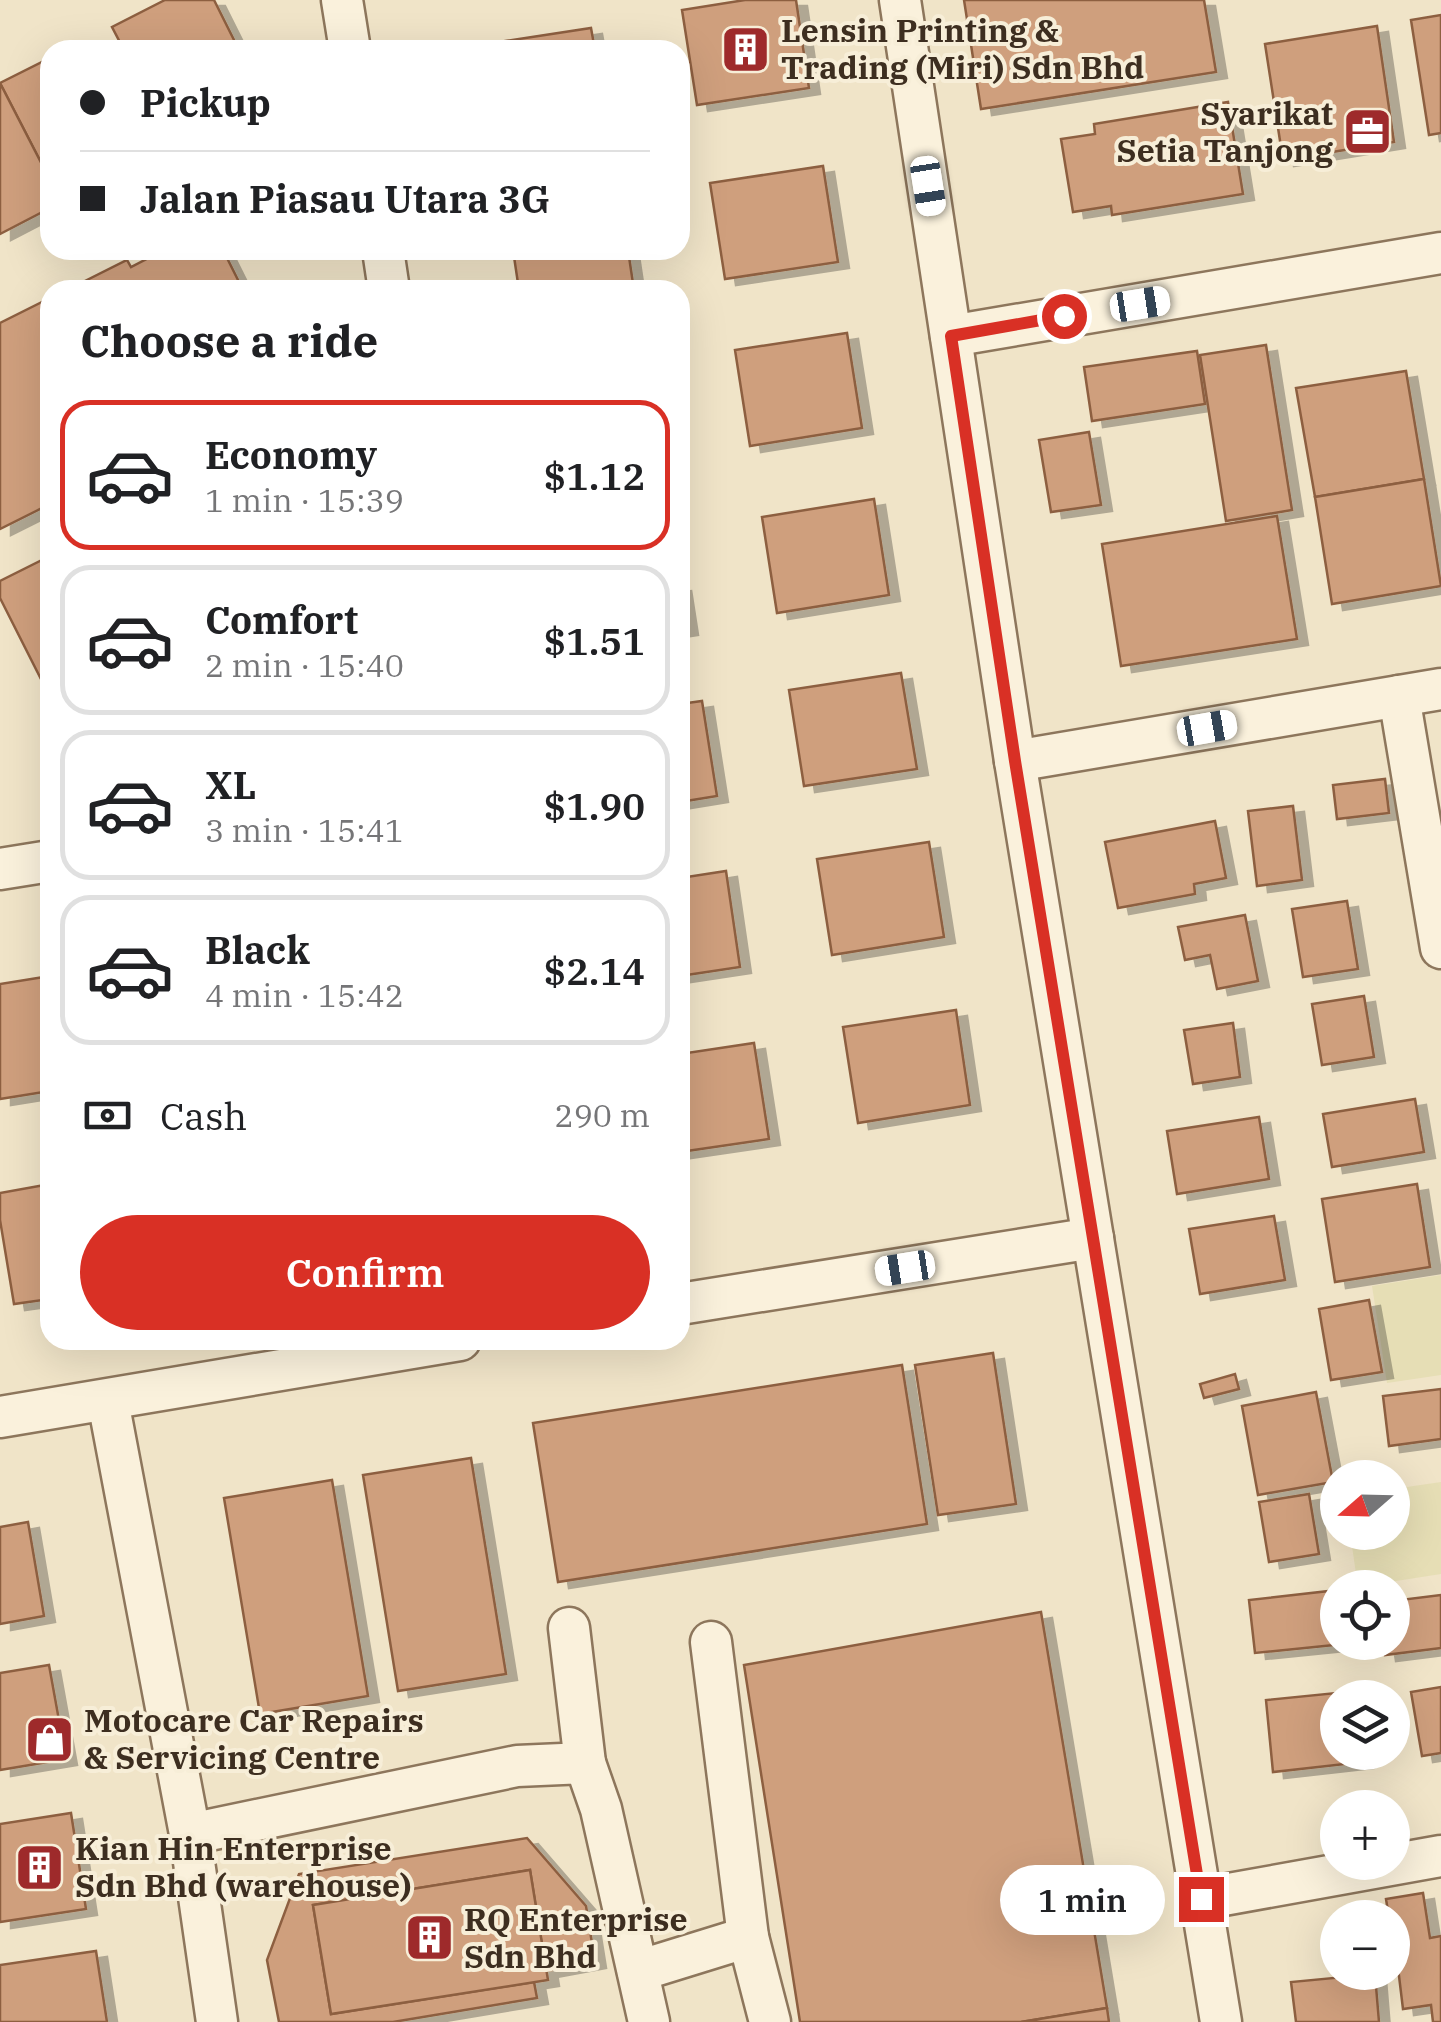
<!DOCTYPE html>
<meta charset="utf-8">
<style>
:root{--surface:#fff;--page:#f6f6f6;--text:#202124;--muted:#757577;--line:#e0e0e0;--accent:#d93025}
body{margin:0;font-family:"IBM Plex Serif",serif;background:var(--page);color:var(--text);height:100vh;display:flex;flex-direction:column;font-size:38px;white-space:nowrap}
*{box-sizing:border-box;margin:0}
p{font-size:32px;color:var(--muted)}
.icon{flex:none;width:55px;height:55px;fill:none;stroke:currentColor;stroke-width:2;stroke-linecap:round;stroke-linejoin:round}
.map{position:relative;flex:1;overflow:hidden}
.details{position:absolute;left:40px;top:280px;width:650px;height:1070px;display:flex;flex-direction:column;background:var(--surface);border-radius:30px;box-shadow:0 10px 40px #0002}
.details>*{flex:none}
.top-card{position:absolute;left:40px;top:40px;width:650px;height:220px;border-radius:30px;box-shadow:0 10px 40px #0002;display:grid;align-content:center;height:220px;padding:0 40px;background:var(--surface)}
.needle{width:65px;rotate:250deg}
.controls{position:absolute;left:1320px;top:1460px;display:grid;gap:20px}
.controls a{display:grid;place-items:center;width:90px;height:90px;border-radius:50%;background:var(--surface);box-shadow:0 10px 40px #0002;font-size:50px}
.end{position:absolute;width:45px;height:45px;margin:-22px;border:12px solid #d93025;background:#fff;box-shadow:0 0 0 5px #fff}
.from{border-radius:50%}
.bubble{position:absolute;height:70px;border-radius:35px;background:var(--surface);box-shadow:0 10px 40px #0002;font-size:32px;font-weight:600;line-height:70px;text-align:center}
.car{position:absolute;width:30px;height:60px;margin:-30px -15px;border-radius:12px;box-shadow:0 0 8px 2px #0007;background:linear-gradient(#fff 24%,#345 0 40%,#fff 0 76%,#345 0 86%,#fff 0)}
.top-card b{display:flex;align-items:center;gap:35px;height:95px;font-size:38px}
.top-card b+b{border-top:2px solid var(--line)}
.top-card i{width:25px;height:25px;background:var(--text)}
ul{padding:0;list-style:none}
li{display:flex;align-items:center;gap:30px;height:150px;margin:0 20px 15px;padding:0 20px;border:5px solid var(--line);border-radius:30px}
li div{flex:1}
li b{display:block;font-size:38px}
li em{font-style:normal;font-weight:600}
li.selected{border-color:var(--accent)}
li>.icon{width:90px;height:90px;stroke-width:1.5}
h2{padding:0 40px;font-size:45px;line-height:120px}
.pay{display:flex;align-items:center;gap:25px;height:110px;padding:0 40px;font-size:38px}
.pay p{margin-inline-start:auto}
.button{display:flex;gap:20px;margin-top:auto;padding:20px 40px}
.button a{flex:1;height:115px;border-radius:60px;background:var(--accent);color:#fff;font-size:40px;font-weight:600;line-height:115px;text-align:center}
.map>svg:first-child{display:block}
</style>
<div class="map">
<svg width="1441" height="2022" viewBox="0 0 1441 2022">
<defs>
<filter id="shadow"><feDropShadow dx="11" dy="6" stdDeviation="0" flood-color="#0004"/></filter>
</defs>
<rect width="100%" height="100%" fill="#f0e4c8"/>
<g fill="#e6deb5">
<path d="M1441,1275V1375L1387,1383L1372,1286Z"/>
<path d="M1441,1482V1574L1358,1587L1350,1533L1392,1532L1393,1489Z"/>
</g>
<g fill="#cf9f7d" stroke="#8d5f41" stroke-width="2.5" filter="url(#shadow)">
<path d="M165,0H214L239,50H124L112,27Z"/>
<path d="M745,0H796L809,88L697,105L682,10Z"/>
<path d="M964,0H1204L1216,72L981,109Z"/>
<path d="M1441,15V133L1429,135L1411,20Z"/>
<path d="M1377,26L1394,142L1283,160L1265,44Z"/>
<path d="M591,28L595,50H480L479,45Z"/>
<path d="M44,61L50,73V180L0,83Z"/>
<path d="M0,83L50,180V208L0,234Z"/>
<path d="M1228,102L1243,194L1112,215L1111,206L1073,212L1061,139L1095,134L1094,124Z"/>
<path d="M823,166L838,262L725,279L710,183Z"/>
<path d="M164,250H223L243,290H67L127,260L131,267Z"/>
<path d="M513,250H628L634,290H519Z"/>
<path d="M50,298V504L0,529V323Z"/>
<path d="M847,333L862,428L750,446L735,350Z"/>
<path d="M1266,345L1292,510L1226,521L1200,355Z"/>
<path d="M1197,351L1205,404L1092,421L1084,367Z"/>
<path d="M1406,371L1424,479L1315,497L1296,388Z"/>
<path d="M1089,432L1101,505L1051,512L1039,440Z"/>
<path d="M1424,479L1441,586L1332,604L1315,497Z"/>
<path d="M874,499L889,595L777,613L762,517Z"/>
<path d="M1277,516L1297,639L1121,666L1102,544Z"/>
<path d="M50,556V697L0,598V581Z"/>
<path d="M680,584L687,629L680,630Z"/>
<path d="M901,673L917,769L804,786L789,690Z"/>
<path d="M702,701L717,796L680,802V704Z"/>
<path d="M1385,779L1389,813L1337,819L1333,785Z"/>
<path d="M1293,806L1302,880L1257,886L1248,811Z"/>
<path d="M1215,821L1226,878L1194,884L1195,894L1118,908L1105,842Z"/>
<path d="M929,842L944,937L832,955L817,859Z"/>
<path d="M726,871L740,967L680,976V878Z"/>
<path d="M1347,901L1358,969L1303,977L1292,909Z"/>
<path d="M1245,915L1258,981L1217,989L1210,955L1185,960L1178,927Z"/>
<path d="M50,976V1091L0,1099V984Z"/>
<path d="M1364,996L1374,1057L1322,1065L1312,1004Z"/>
<path d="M956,1010L970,1105L858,1123L843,1027Z"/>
<path d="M1233,1023L1240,1077L1193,1084L1184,1030Z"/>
<path d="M754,1043L769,1139L680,1152V1054Z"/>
<path d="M1415,1099L1424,1152L1332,1167L1323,1114Z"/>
<path d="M1259,1117L1269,1179L1177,1194L1167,1131Z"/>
<path d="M50,1184V1299L14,1304L0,1220V1193Z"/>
<path d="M1417,1184L1430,1267L1335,1282L1322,1199Z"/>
<path d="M1274,1216L1285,1280L1200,1294L1189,1229Z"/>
<path d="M1369,1300L1382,1372L1331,1380L1319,1309Z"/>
<path d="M993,1353L1016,1504L938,1515L915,1365Z"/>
<path d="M902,1365L927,1524L558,1582L533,1423Z"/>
<path d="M1235,1374L1239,1389L1204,1398L1200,1384Z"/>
<path d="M1441,1389V1439L1389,1446L1383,1396Z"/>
<path d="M1316,1392L1333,1482L1258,1495L1242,1406Z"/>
<path d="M471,1458L506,1674L398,1691L363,1475Z"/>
<path d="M332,1480L368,1696L260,1714L224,1498Z"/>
<path d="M1309,1494L1319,1554L1269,1562L1259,1502Z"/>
<path d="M28,1522L44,1616L0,1624V1527Z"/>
<path d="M1338,1590V1642L1344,1644L1255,1653L1249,1600Z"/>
<path d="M1441,1595V1648L1385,1655L1383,1642H1392V1601Z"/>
<path d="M1041,1612L1107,2008L1021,2022H800L744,1665Z"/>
<path d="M49,1665L66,1759L0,1770V1673Z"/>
<path d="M1441,1687V1753L1422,1756L1411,1692Z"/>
<path d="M1356,1691L1357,1698H1338V1752H1362L1363,1762L1273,1772L1266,1700Z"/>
<path d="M71,1813L86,1909L0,1922V1824Z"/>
<path d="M527,1838L586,1906L595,1962L546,1971L530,1870L313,1905L331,2014L534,1982L537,1998L393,2022H279L267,1960L299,1874Z"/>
<path d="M530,1870L548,1980L331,2014L313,1905Z"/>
<path d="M1423,1893L1430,1938L1441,1936V2022H1433L1431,2005L1403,2009L1392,1918H1389L1386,1899Z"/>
<path d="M96,1951L107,2022H0V1965Z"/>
<path d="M1375,1974L1379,2022H1296L1291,1982Z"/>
<path d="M1107,2008L1109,2022H1021Z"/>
</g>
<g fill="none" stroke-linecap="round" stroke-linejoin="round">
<defs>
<g id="minor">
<path d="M342,0L350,50"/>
<path d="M900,0L1015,761L1221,2022"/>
<path d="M383,250L389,290"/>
<path d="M951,336L1441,253"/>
<path d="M1399,696L1441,948"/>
<path d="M1015,761L1441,689"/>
<path d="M0,869L50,861"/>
<path d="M680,1304L1093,1238"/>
<path d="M108,1401L190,1834L217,2022"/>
<path d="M0,1417L460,1340"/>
<path d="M569,1628L585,1763"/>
<path d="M711,1642L748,1937L770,2022"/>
<path d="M190,1834L517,1766L585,1763L601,1809L649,2022"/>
<path d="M1201,1899L1441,1856"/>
<path d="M638,1971L748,1937"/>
</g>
</defs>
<use href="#minor" stroke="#8d765c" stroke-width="45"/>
<use href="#minor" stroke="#faf1dc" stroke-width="40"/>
</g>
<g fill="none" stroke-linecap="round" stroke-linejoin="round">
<path stroke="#d93025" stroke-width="12" d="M1064,316L951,336L1015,761L1201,1899"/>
</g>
<defs>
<symbol id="building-square" viewBox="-11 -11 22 22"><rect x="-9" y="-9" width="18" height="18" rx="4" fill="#9e2a2b" stroke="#f7eed8"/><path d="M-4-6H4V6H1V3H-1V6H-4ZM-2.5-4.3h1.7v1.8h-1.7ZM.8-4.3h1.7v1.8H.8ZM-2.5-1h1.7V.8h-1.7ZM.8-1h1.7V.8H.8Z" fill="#fff"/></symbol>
<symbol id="office-square" viewBox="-11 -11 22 22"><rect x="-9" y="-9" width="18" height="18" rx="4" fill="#9e2a2b" stroke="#f7eed8"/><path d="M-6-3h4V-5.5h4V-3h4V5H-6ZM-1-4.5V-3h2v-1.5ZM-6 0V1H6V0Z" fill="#fff"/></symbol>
<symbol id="shop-square" viewBox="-11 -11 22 22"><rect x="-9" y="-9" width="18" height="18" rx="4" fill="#9e2a2b" stroke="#f7eed8"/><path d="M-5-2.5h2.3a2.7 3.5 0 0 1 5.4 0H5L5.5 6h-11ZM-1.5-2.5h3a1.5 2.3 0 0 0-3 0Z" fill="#fff"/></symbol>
</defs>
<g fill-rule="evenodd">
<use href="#building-square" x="718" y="22" width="55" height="55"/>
<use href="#office-square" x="1340" y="104" width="55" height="55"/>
<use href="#shop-square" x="22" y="1712" width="55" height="55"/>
<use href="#building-square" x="12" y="1840" width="55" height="55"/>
<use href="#building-square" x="402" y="1910" width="55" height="55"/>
</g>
<g text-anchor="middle" stroke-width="8" stroke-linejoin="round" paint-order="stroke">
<g font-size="32" font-weight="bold" fill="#3d2e20" stroke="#f7eed8" text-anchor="start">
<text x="781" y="42">Lensin Printing &amp;<tspan x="781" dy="37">Trading (Miri) Sdn Bhd</tspan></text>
<text x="1333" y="125" text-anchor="end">Syarikat<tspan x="1333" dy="37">Setia Tanjong</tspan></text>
<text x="84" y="1732">Motocare Car Repairs<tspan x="84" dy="37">&amp; Servicing Centre</tspan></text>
<text x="75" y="1860">Kian Hin Enterprise<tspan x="75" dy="37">Sdn Bhd (warehouse)</tspan></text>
<text x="464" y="1931">RQ Enterprise<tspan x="464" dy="37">Sdn Bhd</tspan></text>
</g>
</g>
</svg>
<div class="controls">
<a><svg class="needle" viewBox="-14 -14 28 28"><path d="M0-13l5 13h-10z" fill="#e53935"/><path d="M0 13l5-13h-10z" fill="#757577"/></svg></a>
<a><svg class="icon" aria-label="locate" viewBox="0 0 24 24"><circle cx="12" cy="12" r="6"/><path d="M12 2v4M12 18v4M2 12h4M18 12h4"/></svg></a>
<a><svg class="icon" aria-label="layers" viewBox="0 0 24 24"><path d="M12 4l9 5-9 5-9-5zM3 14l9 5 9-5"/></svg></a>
<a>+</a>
<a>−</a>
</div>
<i class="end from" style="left:1064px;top:316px"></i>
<i class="end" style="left:1201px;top:1899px"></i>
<div class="bubble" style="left:1000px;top:1865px;width:165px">1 min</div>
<i class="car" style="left:928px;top:186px;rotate:171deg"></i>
<i class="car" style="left:1140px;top:304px;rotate:81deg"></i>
<i class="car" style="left:1207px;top:728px;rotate:80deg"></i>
<i class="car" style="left:905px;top:1268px;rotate:261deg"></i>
<div class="top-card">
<b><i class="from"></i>Pickup</b>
<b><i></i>Jalan Piasau Utara 3G</b>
</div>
<section class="details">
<h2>Choose a ride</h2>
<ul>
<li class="selected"><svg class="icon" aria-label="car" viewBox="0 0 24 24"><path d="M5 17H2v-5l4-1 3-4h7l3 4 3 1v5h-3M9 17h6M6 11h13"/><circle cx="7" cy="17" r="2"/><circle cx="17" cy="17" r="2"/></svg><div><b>Economy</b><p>1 min · 15:39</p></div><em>$1.12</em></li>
<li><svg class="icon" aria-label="car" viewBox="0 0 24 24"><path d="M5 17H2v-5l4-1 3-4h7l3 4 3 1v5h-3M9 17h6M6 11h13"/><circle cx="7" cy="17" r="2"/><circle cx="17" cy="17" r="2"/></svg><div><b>Comfort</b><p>2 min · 15:40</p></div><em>$1.51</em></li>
<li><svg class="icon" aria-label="car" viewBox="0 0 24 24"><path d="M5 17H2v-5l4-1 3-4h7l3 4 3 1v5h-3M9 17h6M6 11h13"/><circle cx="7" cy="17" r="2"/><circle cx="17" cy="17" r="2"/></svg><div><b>XL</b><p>3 min · 15:41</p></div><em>$1.90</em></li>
<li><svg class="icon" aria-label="car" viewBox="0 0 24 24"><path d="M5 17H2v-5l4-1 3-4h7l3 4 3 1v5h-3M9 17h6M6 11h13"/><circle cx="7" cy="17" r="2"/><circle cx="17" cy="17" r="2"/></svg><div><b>Black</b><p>4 min · 15:42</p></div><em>$2.14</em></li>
</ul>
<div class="pay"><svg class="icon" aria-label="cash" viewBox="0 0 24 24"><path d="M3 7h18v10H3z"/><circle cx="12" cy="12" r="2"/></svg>Cash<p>290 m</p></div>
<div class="button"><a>Confirm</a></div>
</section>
</div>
